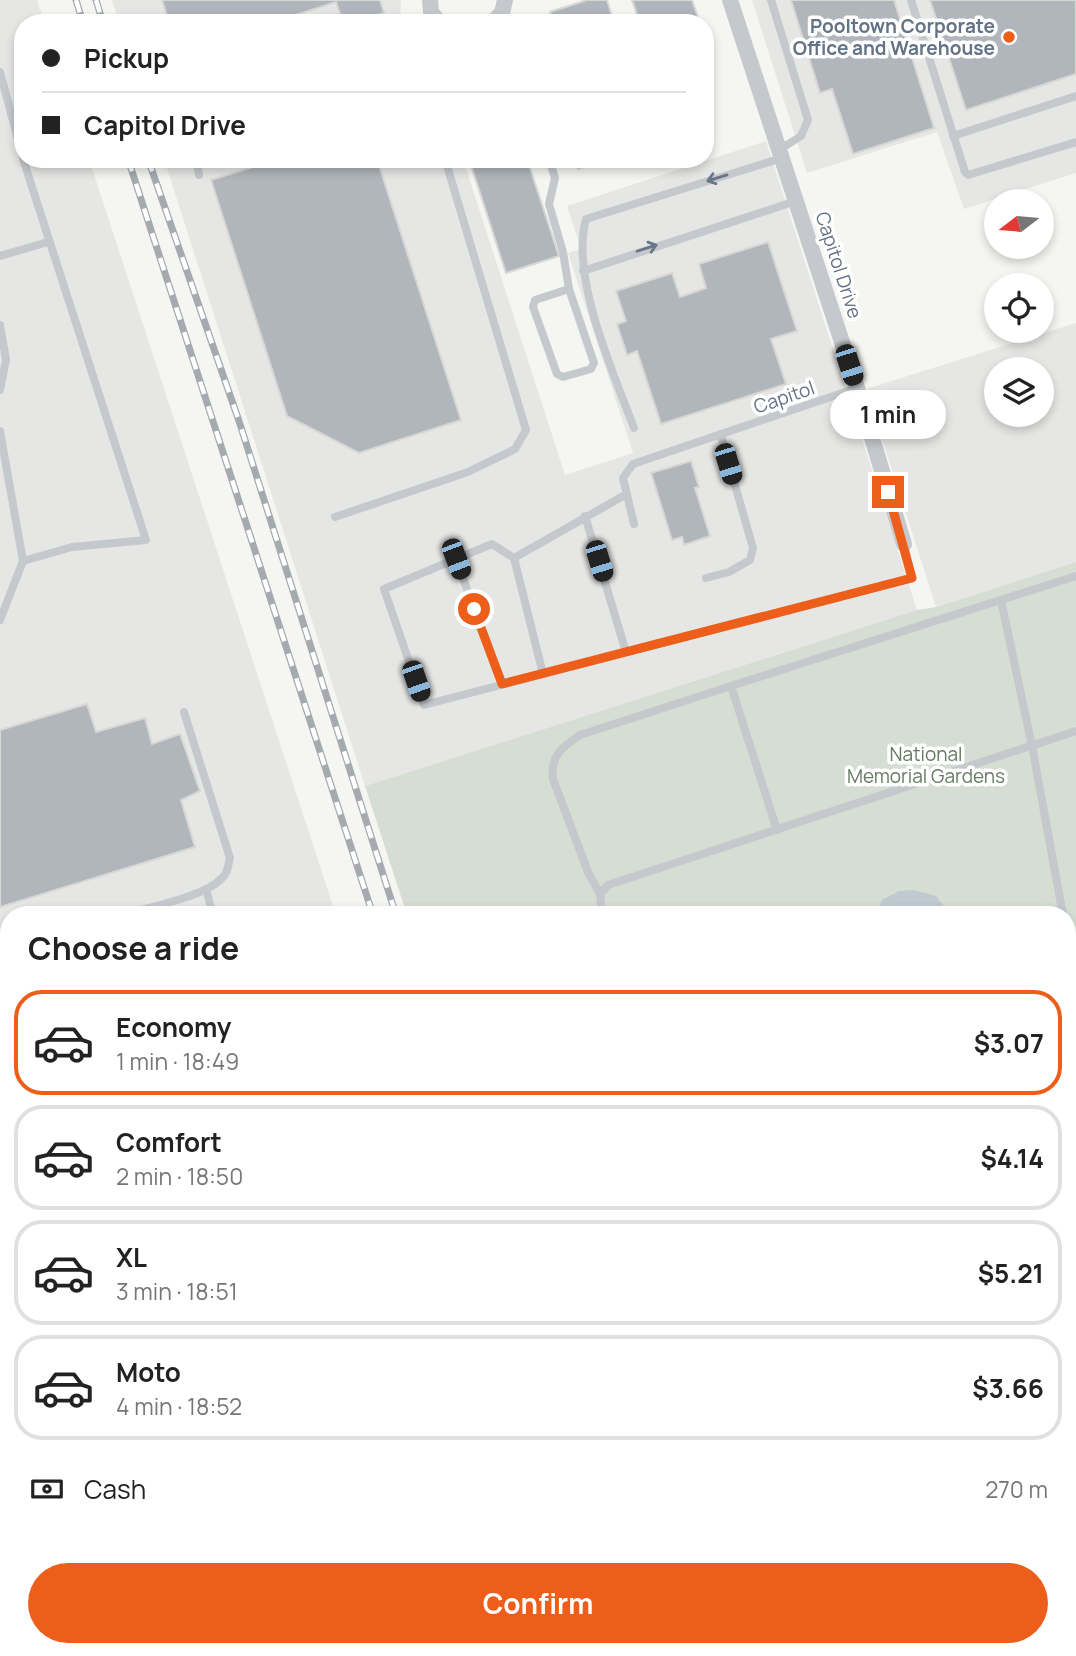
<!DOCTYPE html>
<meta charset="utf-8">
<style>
:root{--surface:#fff;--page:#f6f6f6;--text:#222;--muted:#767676;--line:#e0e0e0;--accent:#ed5e1a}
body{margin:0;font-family:Manrope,sans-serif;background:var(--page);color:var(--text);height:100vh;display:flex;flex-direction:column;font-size:26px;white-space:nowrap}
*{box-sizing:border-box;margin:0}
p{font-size:23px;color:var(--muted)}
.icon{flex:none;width:38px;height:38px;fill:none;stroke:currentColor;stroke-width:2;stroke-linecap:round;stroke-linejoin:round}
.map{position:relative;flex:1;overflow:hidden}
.panel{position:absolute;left:0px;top:906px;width:1076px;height:751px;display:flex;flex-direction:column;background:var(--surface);border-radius:28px 28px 0 0;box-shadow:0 4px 10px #0003}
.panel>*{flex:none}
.guide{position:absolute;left:14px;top:14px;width:700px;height:154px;border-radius:28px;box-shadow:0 4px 10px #0003;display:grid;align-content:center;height:154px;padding:0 28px;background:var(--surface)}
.needle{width:46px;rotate:254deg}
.fabs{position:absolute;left:984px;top:189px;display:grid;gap:14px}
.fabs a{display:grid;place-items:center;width:70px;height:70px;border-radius:50%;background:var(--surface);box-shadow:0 4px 10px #0003;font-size:35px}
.end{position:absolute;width:32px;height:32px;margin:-16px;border:9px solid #ed5e1a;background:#fff;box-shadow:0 0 0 4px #fff}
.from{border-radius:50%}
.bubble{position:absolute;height:49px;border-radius:24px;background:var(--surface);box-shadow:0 4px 10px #0003;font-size:23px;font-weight:700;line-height:49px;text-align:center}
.car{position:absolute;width:21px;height:42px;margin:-21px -10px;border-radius:9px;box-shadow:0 0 5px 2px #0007;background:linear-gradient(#222 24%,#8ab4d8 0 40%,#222 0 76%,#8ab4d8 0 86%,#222 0)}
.guide b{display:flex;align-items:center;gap:24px;height:66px;font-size:26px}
.guide b+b{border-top:2px solid var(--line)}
.guide i{width:18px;height:18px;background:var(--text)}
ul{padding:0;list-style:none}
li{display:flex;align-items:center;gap:21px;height:105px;margin:0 14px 10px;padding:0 14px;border:4px solid var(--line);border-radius:28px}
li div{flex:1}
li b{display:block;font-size:26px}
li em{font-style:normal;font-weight:700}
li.current{border-color:var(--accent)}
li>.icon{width:63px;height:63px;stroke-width:1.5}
h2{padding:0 28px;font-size:32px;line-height:84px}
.pay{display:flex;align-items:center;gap:18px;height:77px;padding:0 28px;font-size:26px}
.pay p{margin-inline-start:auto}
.primary-button{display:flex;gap:14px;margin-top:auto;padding:14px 28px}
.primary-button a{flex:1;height:80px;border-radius:42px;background:var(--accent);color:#fff;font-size:28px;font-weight:700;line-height:80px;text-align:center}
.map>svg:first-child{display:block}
</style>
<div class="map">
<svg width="1076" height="1656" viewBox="0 0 1076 1656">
<rect width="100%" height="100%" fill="#f5f6f2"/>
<g fill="#e6e7e5" fill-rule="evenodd">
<path d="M0,0H37L45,23H23V159H89L336,915H9V1565L0,1568Z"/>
<path d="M112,0H401L400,23H119Z"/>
<path d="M752,0H1076V173L964,209L937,132L807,173Z"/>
<path d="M766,141L917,610L365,786L164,159H463L565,475L633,453L568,253L581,249L567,206Z"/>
<path d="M1076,323V562L936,607L866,389ZM996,369H1041V415H996Z"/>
<path d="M1076,1319V1547L1068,1550V1322Z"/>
<path d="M1062,1648L1065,1656H650L647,1649Z"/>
</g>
<path fill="#d6ddd2" d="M1076,562V1319L1068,1322V915H407L365,786L917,610L936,607Z"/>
<path fill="#c1cad0" d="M914,890L936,896L951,915H876L882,900L899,891Z"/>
<g fill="#b0b6bc" stroke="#d7d7d4" stroke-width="2">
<path d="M162,0H380L384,13L353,23H343L336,2L271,23H169Z"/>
<path d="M587,0H607L614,23H554L550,12Z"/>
<path d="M632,0H692L700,23H640Z"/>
<path d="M791,0H894L934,128L853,154L832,89L820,93Z"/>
<path d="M930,0H1076V74L966,110Z"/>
<path d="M705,41L712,62L705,64Z"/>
<path d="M258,159H377L461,420L359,453L287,416L211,180L259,165Z"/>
<path d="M469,159H527L559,256L506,273Z"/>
<path d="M575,159H607L578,169Z"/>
<path d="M768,242L797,331L771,339L786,384L661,424L637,351L627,355L617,324L626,321L616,291L672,273L680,297L706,288L699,264Z"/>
<path d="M691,461L699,487L695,488L710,536L684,545L682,537L672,540L651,473Z"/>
<path d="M87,704L96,732L145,718L152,744L180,734L200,791L181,800L195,847L0,907V730Z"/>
<path d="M9,1078V1188L0,1191V1081Z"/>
<path d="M9,1212V1288L0,1290V1215Z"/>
<path d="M1,1318L9,1344V1370L0,1373Z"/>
<path d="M9,1384V1442L0,1445V1387Z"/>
<path d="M9,1456V1513L0,1516V1458Z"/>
<path d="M9,1528V1562L0,1565V1531Z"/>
<path d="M83,1648H169L172,1656H60Z"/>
<path d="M212,1648H240L242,1656H214Z"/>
<path d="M269,1648H297L299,1656H272Z"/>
<path d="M324,1648H353L355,1655L326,1656Z"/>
<path d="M414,1648H440L442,1656H390Z"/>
<path d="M771,1648H856L857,1650L837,1656H768L766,1650Z"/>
<path d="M976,1648H1047L1050,1656H953Z"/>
</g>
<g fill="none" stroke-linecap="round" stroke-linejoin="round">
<g stroke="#c5c8cc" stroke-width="8">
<path d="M771,0L808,120L801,136L779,150"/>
<path d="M911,0L965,172L968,175L1076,142"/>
<path d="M502,13L514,23"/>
<path d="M0,72L23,158"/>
<path d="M953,136L1076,96"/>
<path d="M196,159L199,175"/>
<path d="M549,159L555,178L549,204L563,252L569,289L594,363L591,369L563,377L557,374L533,307L535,300L569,289"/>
<path d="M0,256L48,242"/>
<path d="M583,271L796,201"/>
<path d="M0,325L6,360L0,390"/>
<path d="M634,428C613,372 570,277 586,219L782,158"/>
<path d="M0,431L23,561"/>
<path d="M585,516L626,652"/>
<path d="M335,517L468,472L515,449L526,430L445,159"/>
<path d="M634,524L623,478L633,464L857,388"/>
<path d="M514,558L625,495"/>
<path d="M456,559L502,684"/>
<path d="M706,578L729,572L750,560L753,548L721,436"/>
<path d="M1001,600L1032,746L1063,915"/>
<path d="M0,620L23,561L72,547L146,540L23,159"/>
<path d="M543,674L514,558L492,544L384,589L424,705C586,663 749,620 912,578L904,544"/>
<path d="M777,830L731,686L1076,576"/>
<path d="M206,889L213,915"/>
<path d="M600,894L588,872L553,779C550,756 562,747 580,735L731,686"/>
<path d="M123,915C148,907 205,897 222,878C228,873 228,865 230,858L184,712"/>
<path d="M602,915L600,894L608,885L1076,731"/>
<path d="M1068,936L1076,976"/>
<path d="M0,954L9,951"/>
<path d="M0,1023L9,1021"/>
<path d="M0,1058L9,1056"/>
<path d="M1068,1110L1076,1107"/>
<path d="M0,1199L9,1196"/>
<path d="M1068,1270L1076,1267"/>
<path d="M0,1300L9,1299"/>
<path d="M0,1380L9,1377"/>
<path d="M1076,1566C1067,1578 1072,1593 1076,1606"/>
<path d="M368,1656L392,1648"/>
</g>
<g stroke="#c5c8cc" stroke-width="16">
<path d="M430,0L431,12L440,23"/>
<path d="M730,0L857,388L904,544"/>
<path d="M492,23L502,13L505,0"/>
<path d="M448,1648L450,1656"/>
<path d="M2,1656L26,1648"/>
</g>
<defs>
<g id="rail">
<path d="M76,0L83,23"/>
<path d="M96,0L103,23"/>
<path d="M128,159L373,915"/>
<path d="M148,159L239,421L396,915"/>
<path d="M611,1648L614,1656"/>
<path d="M632,1648L634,1656"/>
</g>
</defs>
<use href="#rail" stroke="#a5aab1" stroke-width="7"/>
<use href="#rail" stroke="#fff" stroke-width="4.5" stroke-dasharray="13" stroke-linecap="butt"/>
</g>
<defs><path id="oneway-shaft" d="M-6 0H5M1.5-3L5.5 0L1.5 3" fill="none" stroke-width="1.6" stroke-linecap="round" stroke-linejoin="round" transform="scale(1.75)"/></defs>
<g stroke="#687689">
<use href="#oneway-shaft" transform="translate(717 178) rotate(163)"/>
<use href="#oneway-shaft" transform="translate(647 248) rotate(-18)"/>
</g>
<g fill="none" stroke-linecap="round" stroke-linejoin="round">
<path stroke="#ed5e1a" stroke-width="9" d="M474,609L502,684L912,578L888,492"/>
</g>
<circle fill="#ed5e1a" stroke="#fff" stroke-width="2.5" cx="1009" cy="37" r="7"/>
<g text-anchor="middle" stroke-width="7" stroke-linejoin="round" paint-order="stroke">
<g font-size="19" font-weight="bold" fill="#637285" stroke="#fff" text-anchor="end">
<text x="995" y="33">Pooltown Corporate<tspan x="995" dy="22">Office and Warehouse</tspan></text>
</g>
<g font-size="19" fill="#637285" stroke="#fff">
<text transform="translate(839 265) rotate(72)" y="7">Capitol Drive</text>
<text transform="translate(784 397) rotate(-19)" y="7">Capitol</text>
</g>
<g font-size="19" fill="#657b62" stroke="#fff">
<text x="926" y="761">National<tspan x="926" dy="22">Memorial Gardens</tspan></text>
</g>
</g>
</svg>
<div class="fabs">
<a><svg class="needle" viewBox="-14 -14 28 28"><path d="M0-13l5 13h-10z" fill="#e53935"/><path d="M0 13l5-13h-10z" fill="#767676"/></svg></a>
<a><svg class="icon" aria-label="locate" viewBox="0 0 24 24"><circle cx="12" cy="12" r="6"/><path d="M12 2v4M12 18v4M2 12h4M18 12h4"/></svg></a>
<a><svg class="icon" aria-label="layers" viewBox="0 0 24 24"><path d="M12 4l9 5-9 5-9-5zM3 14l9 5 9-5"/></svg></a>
</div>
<i class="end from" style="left:474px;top:609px"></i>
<i class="end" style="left:888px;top:492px"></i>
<div class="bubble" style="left:830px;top:390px;width:116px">1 min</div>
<i class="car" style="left:849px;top:365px;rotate:162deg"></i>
<i class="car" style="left:728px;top:464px;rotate:163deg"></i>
<i class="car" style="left:456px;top:559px;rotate:159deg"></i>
<i class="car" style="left:599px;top:561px;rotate:163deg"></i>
<i class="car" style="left:416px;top:681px;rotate:161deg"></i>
<div class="guide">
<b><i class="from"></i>Pickup</b>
<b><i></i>Capitol Drive</b>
</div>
<section class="panel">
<h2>Choose a ride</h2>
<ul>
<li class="current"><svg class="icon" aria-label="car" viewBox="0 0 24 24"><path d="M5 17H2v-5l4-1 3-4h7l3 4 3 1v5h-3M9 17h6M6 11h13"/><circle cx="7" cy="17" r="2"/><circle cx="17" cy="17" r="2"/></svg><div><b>Economy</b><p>1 min · 18:49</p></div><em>$3.07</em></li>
<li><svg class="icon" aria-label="car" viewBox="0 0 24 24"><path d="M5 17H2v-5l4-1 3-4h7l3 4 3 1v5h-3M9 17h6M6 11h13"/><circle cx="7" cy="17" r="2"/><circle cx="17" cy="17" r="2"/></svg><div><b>Comfort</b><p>2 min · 18:50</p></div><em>$4.14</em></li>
<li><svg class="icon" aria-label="car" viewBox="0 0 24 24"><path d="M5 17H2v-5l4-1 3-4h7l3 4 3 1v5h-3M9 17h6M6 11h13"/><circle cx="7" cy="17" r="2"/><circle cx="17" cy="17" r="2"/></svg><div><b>XL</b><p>3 min · 18:51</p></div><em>$5.21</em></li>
<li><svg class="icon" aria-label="car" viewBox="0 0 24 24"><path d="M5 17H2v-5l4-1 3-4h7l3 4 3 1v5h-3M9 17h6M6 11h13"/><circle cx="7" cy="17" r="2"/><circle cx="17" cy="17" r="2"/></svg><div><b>Moto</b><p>4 min · 18:52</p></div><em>$3.66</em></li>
</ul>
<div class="pay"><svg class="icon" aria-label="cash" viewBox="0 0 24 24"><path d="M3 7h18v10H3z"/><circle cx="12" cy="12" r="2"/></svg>Cash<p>270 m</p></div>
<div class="primary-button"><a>Confirm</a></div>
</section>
</div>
